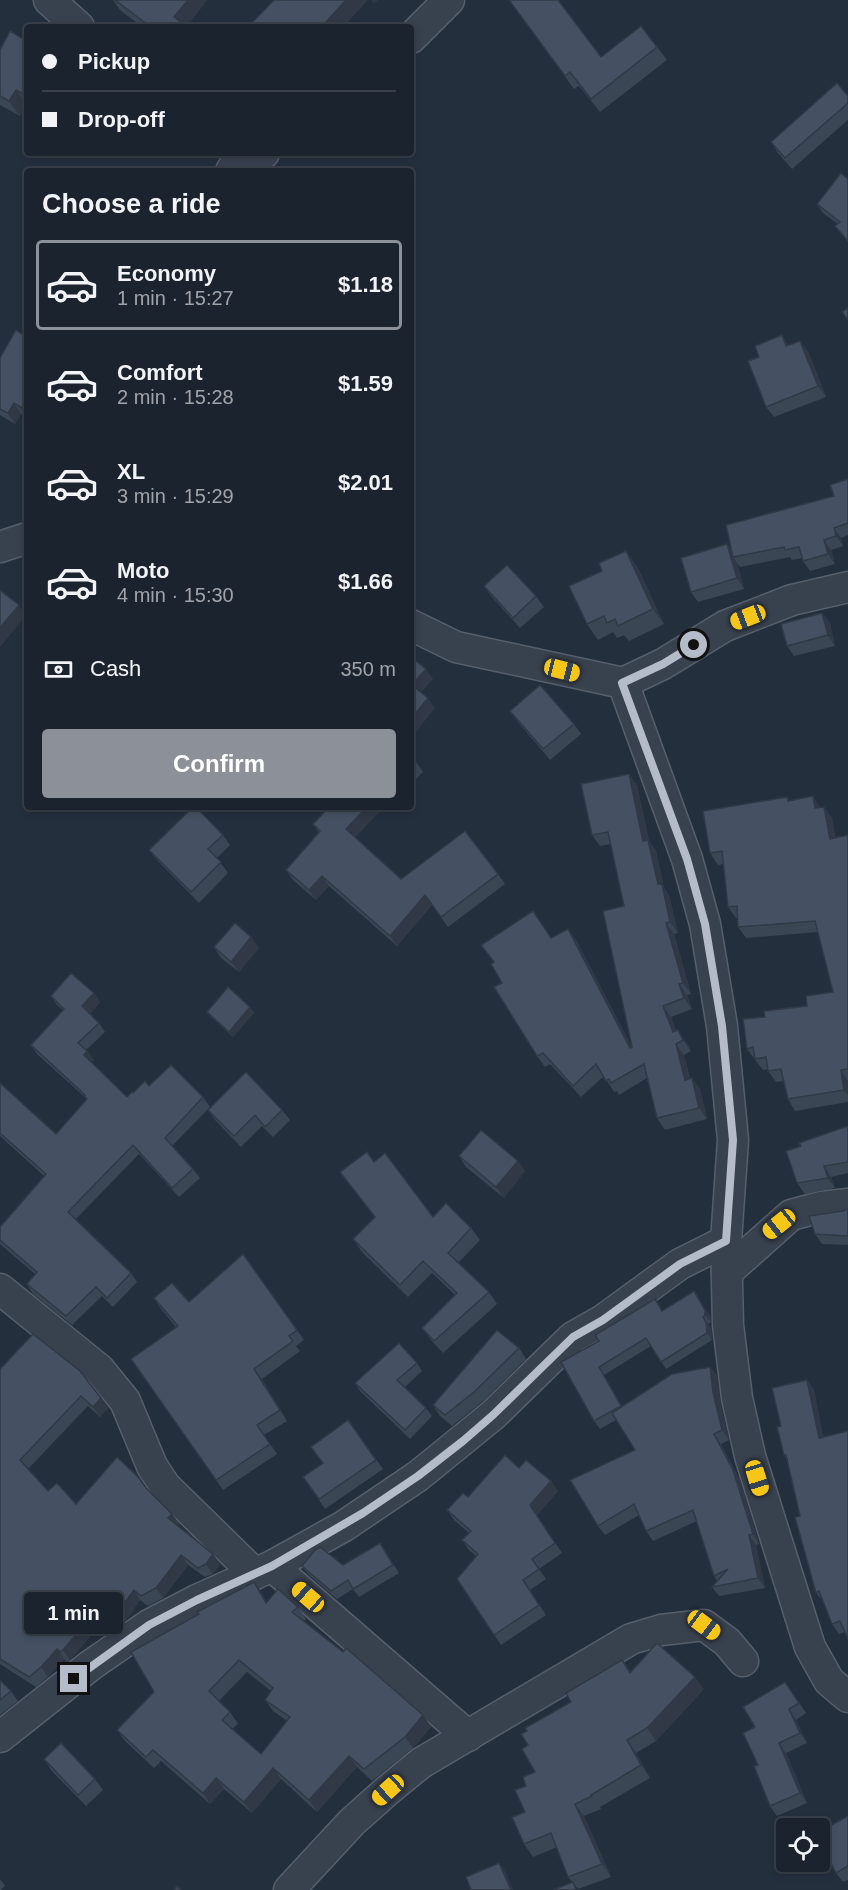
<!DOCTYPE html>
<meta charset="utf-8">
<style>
:root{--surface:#1b232e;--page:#282f3a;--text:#f1f3f6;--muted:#a0a4aa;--line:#39404a;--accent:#8c9099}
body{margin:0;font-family:Arial,sans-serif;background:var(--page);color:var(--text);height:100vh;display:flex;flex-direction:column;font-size:22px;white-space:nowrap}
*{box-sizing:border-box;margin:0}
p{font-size:20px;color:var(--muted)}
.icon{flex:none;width:33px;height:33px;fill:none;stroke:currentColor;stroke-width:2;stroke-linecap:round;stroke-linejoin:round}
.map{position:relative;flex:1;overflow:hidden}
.panel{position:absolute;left:24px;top:168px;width:390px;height:642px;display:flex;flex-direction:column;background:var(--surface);border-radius:6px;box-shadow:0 3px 9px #0003,0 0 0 2px var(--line)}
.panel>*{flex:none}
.banner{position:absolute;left:24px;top:24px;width:390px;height:132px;border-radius:6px;box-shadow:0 3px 9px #0003,0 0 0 2px var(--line);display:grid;align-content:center;height:132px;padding:0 18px;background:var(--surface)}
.controls{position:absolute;left:776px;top:1818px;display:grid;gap:12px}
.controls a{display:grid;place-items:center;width:54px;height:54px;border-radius:6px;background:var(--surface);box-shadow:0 3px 9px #0003,0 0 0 2px var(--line);font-size:30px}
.end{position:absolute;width:27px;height:27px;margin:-14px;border:8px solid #b4bcc9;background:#111;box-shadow:0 0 0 3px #111}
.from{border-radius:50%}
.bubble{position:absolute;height:42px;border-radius:6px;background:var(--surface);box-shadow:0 3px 9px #0003,0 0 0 2px var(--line);font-size:20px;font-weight:700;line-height:42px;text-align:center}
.car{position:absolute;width:18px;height:36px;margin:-18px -9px;border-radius:8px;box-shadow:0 0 4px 2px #0007;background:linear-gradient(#f5c518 24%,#345 0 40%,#f5c518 0 76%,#345 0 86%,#f5c518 0)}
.banner b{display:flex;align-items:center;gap:21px;height:57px;font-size:22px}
.banner b+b{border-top:2px solid var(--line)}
.banner i{width:15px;height:15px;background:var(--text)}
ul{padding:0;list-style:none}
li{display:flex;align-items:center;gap:18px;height:90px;margin:0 12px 9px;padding:0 6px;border:3px solid transparent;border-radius:6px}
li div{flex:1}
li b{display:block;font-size:22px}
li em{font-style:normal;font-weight:700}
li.current{border-color:var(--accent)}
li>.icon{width:54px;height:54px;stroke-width:1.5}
h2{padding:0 18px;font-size:27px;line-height:72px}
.pay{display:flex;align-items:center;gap:15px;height:66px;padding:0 18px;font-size:22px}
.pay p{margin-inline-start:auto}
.primary-button{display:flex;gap:12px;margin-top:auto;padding:12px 18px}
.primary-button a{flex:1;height:69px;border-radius:6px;background:var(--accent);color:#fff;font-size:24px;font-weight:700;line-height:69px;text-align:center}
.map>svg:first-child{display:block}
</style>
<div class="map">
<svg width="848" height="1890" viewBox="0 0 848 1890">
<rect width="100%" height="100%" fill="#242f3e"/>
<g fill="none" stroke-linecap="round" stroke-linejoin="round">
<defs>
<g id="street">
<path d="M49,0L79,27"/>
<path d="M411,38L449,0"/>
<path d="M231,171L234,166L264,153"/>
<path d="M0,547L27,538"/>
<path d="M411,625L456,647L623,683L663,664L725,626L792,600L848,587"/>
<path d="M623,683L687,859L705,924L722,1026L733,1140L726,1241L728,1325L737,1398L750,1456L810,1647L829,1681L848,1697"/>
<path d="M727,1272L791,1215L821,1207L848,1204"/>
<path d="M0,1289L99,1369L125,1401L152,1466L165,1486L255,1574"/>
<path d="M272,1566L468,1736"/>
<path d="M0,1737L91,1665L149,1625L197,1600L272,1566L344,1526L418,1476L493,1415L573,1337L603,1320L680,1264L726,1241"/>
<path d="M289,1890L352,1822L388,1790L421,1763L631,1639L661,1630L704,1625L727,1642L743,1661"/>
</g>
</defs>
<use href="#street" stroke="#565f6c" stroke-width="33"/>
<use href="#street" stroke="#38414e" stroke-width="30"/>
</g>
<g fill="#3b4654" fill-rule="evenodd">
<path d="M113,0H207L186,27H187H142L120,10Z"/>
<path d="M509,0L601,57L657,47L667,60L600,112L579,86L574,89Z"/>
<path d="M27,41V106L20,116L0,105V47Z"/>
<path d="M848,96V120L792,169L778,153L771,142Z"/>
<path d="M848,179V242L835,226L838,224L823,213L817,204Z"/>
<path d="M27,337V417L21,414L15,424L0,415V358Z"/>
<path d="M789,345L808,351L826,397L774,417L766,407Z"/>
<path d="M848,479V535L841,538L843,546L831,550L835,564L810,571L803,561L802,558L792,560L790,557L740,567L737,563L744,589L698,602L691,592L727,544L732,551L834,496Z"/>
<path d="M637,566L664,624L629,641L624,635L617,638L613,632L598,640L587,624Z"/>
<path d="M484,586L536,596L544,607L520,628L491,596Z"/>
<path d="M822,613L830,623L835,646L794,656L787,646Z"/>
<path d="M510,711L574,724L581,734L550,760L517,721Z"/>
<path d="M411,757L416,762L423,772L411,784Z"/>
<path d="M637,785L649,841L656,851L664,888L669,895L678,933L674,934L691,994L687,995L692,1009L671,1017L676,1031L686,1042L691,1051L684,1055L690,1078L700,1089L707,1119L665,1130L657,1118L647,1078L619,1095L617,1091L614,1092L604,1076L581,1097L550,1064L545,1067L537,1056L502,983L494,963L481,945L551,938L568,929L576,940L632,1047L624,906L611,844L600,846L592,835Z"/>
<path d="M787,797L790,801L821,807H824L832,818L835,837L848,835V1102L795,1111L788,1099L784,1081L776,1082L768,1071V1069L763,1070L747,1049L765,1017L807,1006L833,992L818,932L746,938L738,927V918H736L728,907L723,864L718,865L710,853Z"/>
<path d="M384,807L355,837L401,879L498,874L505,884L448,927L432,905L397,946L329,886L316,900L293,880L286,870L319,833L313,824Z"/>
<path d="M223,835L230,845L217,858L228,873L199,903L157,860L149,850Z"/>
<path d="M251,937L259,948L239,972L221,958L214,947Z"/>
<path d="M94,993L100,1002L90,1014L99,1023L105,1032L86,1050L94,1060L92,1062L127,1097L149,1086L203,1097L210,1107L172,1146L193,1169L200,1178L179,1197L139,1154L76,1219L131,1273L137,1282L113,1307L102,1296L72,1325L33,1294L27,1284L35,1274L0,1244V1227L44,1176L0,1136V1083L56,1134L87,1099L37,1054L31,1045L63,1010L57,1005L51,996Z"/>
<path d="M250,1007L254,1013L233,1037L211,1017L207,1012Z"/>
<path d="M208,1110H282L290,1120L273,1137L262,1126L241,1147L215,1120Z"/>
<path d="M848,1126V1173L831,1177L835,1188L805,1194L797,1183L801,1146Z"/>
<path d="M459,1156L525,1171L504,1198L466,1167Z"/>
<path d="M374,1162L433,1217L471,1228L480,1240L458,1263L489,1292L497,1304L443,1353L431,1340L422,1328L455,1295L432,1273L408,1297L362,1252L353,1239L375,1218L340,1172Z"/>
<path d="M848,1209V1245L822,1244L815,1234L843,1211Z"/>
<path d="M243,1254L304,1340L296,1346L300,1351L262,1379L287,1421L264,1435L277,1454L223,1490L131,1359L176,1327L161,1309L154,1298L189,1302Z"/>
<path d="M699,1299L711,1318V1322L708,1324L711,1329L712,1340L666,1369L651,1346L604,1375L622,1407L710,1367L717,1376L720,1402L729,1440L721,1444L740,1480L759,1544L756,1545L765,1588L719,1596L712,1587L717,1581L714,1576L697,1521L653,1541L646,1531L639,1515L605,1535L598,1526L635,1450L616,1420L600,1429L594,1421L561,1362L663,1311Z"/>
<path d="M33,1334L108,1408L100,1417L88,1406L28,1469L48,1491L76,1504L146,1489L172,1514L179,1524L177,1525L220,1564L213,1574L205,1577L188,1565L163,1598L148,1606L140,1600L126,1620L120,1624L108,1615L70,1660L67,1662L64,1659L48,1677L36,1687L0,1664V1369Z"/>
<path d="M519,1348L526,1359L482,1402L452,1426L440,1416L433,1405Z"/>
<path d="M417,1363L422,1371L405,1387L426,1408L432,1416L410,1439L360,1391L355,1383Z"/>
<path d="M807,1380L814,1390L823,1437L845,1632L839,1634L832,1624L824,1602L816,1593L800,1516L787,1460L784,1455L781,1426Z"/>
<path d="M348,1420L383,1469L325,1509L303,1477L323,1463Z"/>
<path d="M519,1468L558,1491L537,1515L562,1553L539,1569L546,1579L530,1590L546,1615L501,1645L457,1579L476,1556L469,1550L462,1540L469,1533L454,1520L447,1510Z"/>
<path d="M380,1543L399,1573L359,1597L353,1589L337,1599L308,1574L302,1566L343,1565Z"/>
<path d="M254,1582L267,1602L298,1607L306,1619L303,1621L423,1715L431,1727L413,1748L372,1781L357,1767L317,1812L281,1779L252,1813L224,1789L210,1804L161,1761L154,1768L125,1741L117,1730L154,1692L199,1614ZM247,1672L271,1691L265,1700L273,1711L287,1721L261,1754L232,1729L238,1724L230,1712L219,1701Z"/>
<path d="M622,1660L631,1672L704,1689L656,1741L636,1753L650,1778L600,1807L601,1809L584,1816L611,1877L578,1889L568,1877L557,1847L533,1857L524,1844L526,1786L535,1772L528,1745L571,1702Z"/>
<path d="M0,1680L11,1691L18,1701L0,1715Z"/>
<path d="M792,1692L806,1713L796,1720L807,1743L786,1753L807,1803L777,1816L770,1806L758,1765L755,1727Z"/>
<path d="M44,1759L95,1779L103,1790L86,1806L51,1770Z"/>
<path d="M848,1816V1880L843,1882L836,1873Z"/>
<path d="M0,1879L5,1886L1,1890H0Z"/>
</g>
<g fill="#303945">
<path d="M188,0H207L186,27L174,17Z"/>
<path d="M346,0H368L343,27H330L326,22Z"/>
<path d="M371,0H378L374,4Z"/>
<path d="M16,90L27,105L20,116L9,101Z"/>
<path d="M411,332L416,339L411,346Z"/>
<path d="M782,335L789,346H786Z"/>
<path d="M800,341L808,351L826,397L818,386Z"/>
<path d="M14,403L21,414L15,424L8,413Z"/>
<path d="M834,528L841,538L843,546L836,536Z"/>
<path d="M824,540L831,550L835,564L828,554Z"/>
<path d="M727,544L734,555L733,557L737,563L744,589L737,578Z"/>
<path d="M626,551L637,566L664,624L653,609Z"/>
<path d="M19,605L26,616L0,647V628Z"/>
<path d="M822,613L830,623L835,646L828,635Z"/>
<path d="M426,669L433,679L419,695L412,685Z"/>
<path d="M428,698L435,708L411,738V719Z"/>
<path d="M629,774L637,785L649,841L656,851L664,888L669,895L678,933L670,922L643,841Z"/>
<path d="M813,796L821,808H815Z"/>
<path d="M367,807H384L353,839L346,829Z"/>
<path d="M824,807L832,818L838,850L830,839Z"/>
<path d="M322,876L329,886L316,900L309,890Z"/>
<path d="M425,895L432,905L397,946L390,936Z"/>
<path d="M666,923L674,934L691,994L683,983Z"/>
<path d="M568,929L576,940L638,1059L630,1048Z"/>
<path d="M251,937L259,948L239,972L231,962Z"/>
<path d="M679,984L687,995L692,1009L684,998Z"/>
<path d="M94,993L100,1002L89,1015L82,1006Z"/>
<path d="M663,1006L671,1017L681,1044L673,1032Z"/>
<path d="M250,1007L254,1013L233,1037L229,1032Z"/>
<path d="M678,1030L686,1042L691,1051L683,1040Z"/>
<path d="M676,1044L684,1055L693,1091L685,1080Z"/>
<path d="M87,1051L94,1060L91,1064L84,1055Z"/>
<path d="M841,1070L848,1081V1095L844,1090Z"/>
<path d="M692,1078L700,1089L707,1119L699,1108Z"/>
<path d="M518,1161L525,1171L504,1198L496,1187Z"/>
<path d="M824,1166L831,1177L835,1188L828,1178Z"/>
<path d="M694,1291L711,1318V1322L705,1315Z"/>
<path d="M703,1317L711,1329L712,1340L707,1333Z"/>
<path d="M710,1367L717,1376L720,1402L729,1440L722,1430L713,1392Z"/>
<path d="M254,1369L262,1379L287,1421L280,1410Z"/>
<path d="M807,1380L814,1390L825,1448L819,1438Z"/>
<path d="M101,1398L108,1408L100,1417L93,1407Z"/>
<path d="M714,1434L721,1444L740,1480L759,1544L753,1534Z"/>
<path d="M551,1481L558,1491L537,1515L562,1553L530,1505Z"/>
<path d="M172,1514L179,1524L175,1528L168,1518Z"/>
<path d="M749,1535L756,1545L765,1588L758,1578Z"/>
<path d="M213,1554L220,1564L213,1574L206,1564Z"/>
<path d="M181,1555L188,1565L163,1598L156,1588Z"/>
<path d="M523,1580L530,1590L546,1615L539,1605Z"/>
<path d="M254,1582L262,1593L274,1615L266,1603Z"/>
<path d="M134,1590L140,1600L126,1620L119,1610Z"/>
<path d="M101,1605L108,1615L70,1660L63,1650Z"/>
<path d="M57,1649L64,1659L48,1677L41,1667Z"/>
<path d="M695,1677L704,1689L656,1741L647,1728Z"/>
<path d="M789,1709L796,1720L807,1743L800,1733Z"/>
<path d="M423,1715L431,1727L413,1748L405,1737Z"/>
<path d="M627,1740L636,1753L650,1778L641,1765Z"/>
<path d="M779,1743L786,1753L807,1803L800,1793Z"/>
<path d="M349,1756L357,1767L317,1812L309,1800Z"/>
<path d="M273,1768L281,1779L252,1813L244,1802Z"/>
<path d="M216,1778L224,1789L210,1804L203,1793Z"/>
<path d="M575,1804L584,1816L611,1877L602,1864Z"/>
<path d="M499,1863L506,1873L513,1890H511Z"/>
</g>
<g fill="#455162" stroke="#303945" stroke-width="1.5" fill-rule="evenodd">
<path d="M115,0H188L174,17L187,27H151Z"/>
<path d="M274,0H346L326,22L332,27H248Z"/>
<path d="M509,0H558L601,57L641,26L657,47L591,99L570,72L565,76Z"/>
<path d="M10,31L27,41V60L26,61L27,62V94H23L16,90L9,101L0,96V47L1,48Z"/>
<path d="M837,83L848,96V103L785,158L771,142Z"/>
<path d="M841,173L848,179V241L835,226L840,222L817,204Z"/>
<path d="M848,308V320L842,312Z"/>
<path d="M16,330L27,337V411L14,403L8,413L0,409V358Z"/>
<path d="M782,335L786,346L800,341L818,386L766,407L748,361L759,357L755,346Z"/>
<path d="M848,479V523L834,528L836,536L824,540L828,554L803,561L799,547L785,550L784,547L733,557L726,525L834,496L830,485Z"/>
<path d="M727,544L737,578L691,592L681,558Z"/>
<path d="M626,551L653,609L618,626L615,619L607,623L604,616L587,624L569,586L602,571L599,563Z"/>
<path d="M507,565L536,596L513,618L484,586Z"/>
<path d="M0,590L19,605L0,628Z"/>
<path d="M822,613L828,635L787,646L781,624Z"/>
<path d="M411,657L426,669L412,685L428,698L411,719Z"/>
<path d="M540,685L574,724L543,749L510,711Z"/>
<path d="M411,757L416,762L411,767Z"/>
<path d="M629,774L643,841L648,840L658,884H662L670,922L666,923L683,983L679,984L684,998L663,1006L673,1032L678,1030L683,1040L676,1044L685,1080L692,1078L699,1108L657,1118L644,1064L611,1083L609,1079L606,1081L596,1064L573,1086L543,1053L537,1056L494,987L502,983L491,964L494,962L481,945L533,911L551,938L568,929L630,1048L632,1047L603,911L624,906L608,832L592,835L581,784Z"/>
<path d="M813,796L815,808L824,807L830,839L848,835V1069L841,1070L844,1090L788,1099L781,1069L768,1071L766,1057L755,1059L753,1047L747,1049L743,1019L765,1017L764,1011L807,1006L806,996L833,992L815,921L738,927L737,906L728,907L722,851L710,853L703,811L787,797L788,801Z"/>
<path d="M193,807H196L223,835L208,849L221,862L191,892L149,850Z"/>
<path d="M329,807H367L346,829L401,879L465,831L498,874L441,917L425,895L390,936L322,876L309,890L286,870L320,831L313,824Z"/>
<path d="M235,923L251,937L231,962L214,947Z"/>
<path d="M71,973L94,993L82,1006L99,1023L78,1043L87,1051L84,1055L127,1097L132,1092L133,1093L145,1081L149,1086L171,1065L203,1097L165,1138L193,1169L172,1188L133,1145L68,1212L131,1273L107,1298L96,1287L66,1316L27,1284L37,1272L0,1240V1227L46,1174L0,1133V1083L56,1134L87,1099L84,1096L85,1095L31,1045L64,1009L51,996Z"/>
<path d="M228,987L250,1007L229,1032L207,1012Z"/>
<path d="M246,1072L282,1110L265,1127L255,1115L234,1136L208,1110Z"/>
<path d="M848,1126V1162L824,1166L828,1178L797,1183L786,1151L801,1146L799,1143Z"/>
<path d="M481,1130L518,1161L496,1187L459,1156Z"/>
<path d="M367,1152L374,1162L385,1153L433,1217L446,1203L471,1228L448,1253L489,1292L434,1341L422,1328L457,1293L423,1261L400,1285L353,1239L375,1217L340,1172Z"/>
<path d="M848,1209V1236L815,1234L809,1216L843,1211Z"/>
<path d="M243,1254L297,1330L289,1336L293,1341L254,1369L280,1410L257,1425L270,1444L216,1480L131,1359L178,1326L154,1298L172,1283L189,1302Z"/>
<path d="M694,1291L705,1310V1315L703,1317L706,1322L707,1333L661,1362L646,1338L599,1367L621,1406L594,1421L561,1362L599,1341L595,1335L655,1299L662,1311Z"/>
<path d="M497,1330L519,1348L474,1392L445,1415L433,1405Z"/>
<path d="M33,1334L80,1371L101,1398L93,1407L81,1396L20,1460L48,1491L57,1483L76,1504L117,1457L138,1477L146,1488L172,1514L168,1518L213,1554L206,1564L198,1568L181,1555L156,1588L141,1596L134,1590L119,1610L113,1614L101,1605L63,1650L60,1652L57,1649L41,1667L29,1677L0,1659V1369Z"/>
<path d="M399,1343L417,1363L397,1380L426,1408L405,1430L355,1383Z"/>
<path d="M710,1367L713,1392L722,1430L714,1434L733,1470L753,1534L749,1535L758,1578L712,1587L728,1569L714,1576L693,1510L646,1531L634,1504L598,1526L570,1480L635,1450L612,1413L672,1374Z"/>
<path d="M807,1380L819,1438L848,1431V1639L840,1621L832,1624L819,1591L816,1593L795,1517L800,1516L786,1455H784L777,1427L781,1426L772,1388Z"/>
<path d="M348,1420L376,1460L319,1499L303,1477L323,1463L311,1447Z"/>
<path d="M505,1455L519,1468L526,1460L551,1481L530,1505L555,1543L532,1559L539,1569L523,1580L539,1605L494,1635L457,1579L478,1554L462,1540L471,1531L447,1510L463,1493L468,1497Z"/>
<path d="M380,1543L393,1565L353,1589L348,1580L331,1591L302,1566L315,1550L320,1547L343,1565Z"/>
<path d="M254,1582L266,1603L278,1589L298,1607L292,1612L343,1652L346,1648L423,1715L405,1737L364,1769L349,1756L309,1800L273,1768L244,1802L216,1778L203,1793L153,1750L146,1757L117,1730L154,1692L131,1652L199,1614L197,1612ZM239,1660L273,1688L265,1700L290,1717L261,1754L222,1720L230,1712L209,1691Z"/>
<path d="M657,1643L695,1677L647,1728L627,1740L641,1765L591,1795L592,1796L575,1804L602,1864L568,1877L551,1833L524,1844L512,1817L525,1812L515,1790L526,1786L523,1777L535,1772L522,1749L528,1745L521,1734L527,1731L525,1728L571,1702L566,1693L622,1660L630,1673Z"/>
<path d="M0,1680L11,1691L0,1700Z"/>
<path d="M785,1682L799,1703L789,1709L800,1733L779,1743L800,1793L770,1806L754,1766L758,1765L743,1733L755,1727L743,1707Z"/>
<path d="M61,1743L95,1779L78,1795L44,1759Z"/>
<path d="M848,1816V1866L836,1873L819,1841V1832Z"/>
<path d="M499,1863L511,1890H471L466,1877Z"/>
<path d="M573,1882L576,1890H553Z"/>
<path d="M177,1886L181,1890H174Z"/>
</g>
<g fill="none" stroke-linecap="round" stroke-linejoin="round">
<path stroke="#b4bcc9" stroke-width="8" d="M74,1679L149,1625L197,1600L272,1566L363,1513L418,1476L463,1441L493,1415L573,1337L603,1320L680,1264L726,1241L733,1140L722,1026L705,924L687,859L622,683L663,664L694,645"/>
</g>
</svg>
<div class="controls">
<a><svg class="icon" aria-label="locate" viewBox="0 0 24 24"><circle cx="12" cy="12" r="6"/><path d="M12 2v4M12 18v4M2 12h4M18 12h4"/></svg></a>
</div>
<i class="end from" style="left:694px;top:645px"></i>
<i class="end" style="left:74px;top:1679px"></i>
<div class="bubble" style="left:24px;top:1592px;width:99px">1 min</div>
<i class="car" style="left:748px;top:617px;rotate:249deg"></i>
<i class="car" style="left:562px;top:670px;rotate:104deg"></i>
<i class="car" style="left:779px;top:1224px;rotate:231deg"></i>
<i class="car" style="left:757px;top:1478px;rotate:163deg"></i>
<i class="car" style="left:308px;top:1597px;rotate:311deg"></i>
<i class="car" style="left:704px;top:1625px;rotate:127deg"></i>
<i class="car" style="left:388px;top:1790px;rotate:228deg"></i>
<div class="banner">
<b><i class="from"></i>Pickup</b>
<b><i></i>Drop-off</b>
</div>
<section class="panel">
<h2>Choose a ride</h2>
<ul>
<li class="current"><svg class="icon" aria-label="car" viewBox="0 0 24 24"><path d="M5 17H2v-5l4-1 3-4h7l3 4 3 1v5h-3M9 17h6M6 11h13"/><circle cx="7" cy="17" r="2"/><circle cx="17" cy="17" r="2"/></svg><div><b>Economy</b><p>1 min · 15:27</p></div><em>$1.18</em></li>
<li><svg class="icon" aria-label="car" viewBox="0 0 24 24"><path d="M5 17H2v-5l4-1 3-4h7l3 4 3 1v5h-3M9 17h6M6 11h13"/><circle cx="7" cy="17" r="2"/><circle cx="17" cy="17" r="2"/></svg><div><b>Comfort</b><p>2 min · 15:28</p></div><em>$1.59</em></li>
<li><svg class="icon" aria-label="car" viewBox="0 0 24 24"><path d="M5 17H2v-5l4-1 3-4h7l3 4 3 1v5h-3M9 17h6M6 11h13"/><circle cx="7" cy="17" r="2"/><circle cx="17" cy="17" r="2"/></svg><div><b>XL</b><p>3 min · 15:29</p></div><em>$2.01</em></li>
<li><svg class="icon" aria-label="car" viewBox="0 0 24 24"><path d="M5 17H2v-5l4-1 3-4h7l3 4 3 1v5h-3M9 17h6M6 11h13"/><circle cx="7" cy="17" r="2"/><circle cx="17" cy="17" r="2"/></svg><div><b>Moto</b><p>4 min · 15:30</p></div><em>$1.66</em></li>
</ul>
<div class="pay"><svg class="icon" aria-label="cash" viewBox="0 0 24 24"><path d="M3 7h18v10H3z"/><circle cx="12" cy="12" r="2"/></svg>Cash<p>350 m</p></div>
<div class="primary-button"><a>Confirm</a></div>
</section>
</div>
